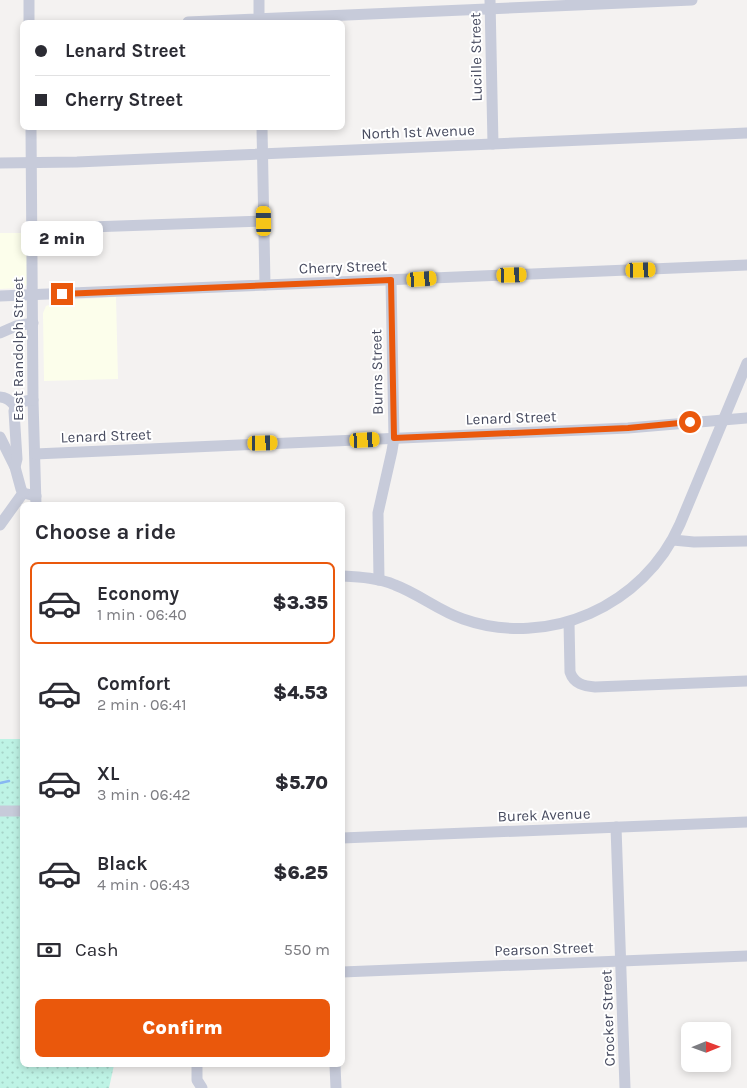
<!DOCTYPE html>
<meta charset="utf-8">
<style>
:root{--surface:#fff;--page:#f7f7f7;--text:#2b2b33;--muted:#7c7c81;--line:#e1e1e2;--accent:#ea580c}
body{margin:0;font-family:Karla,sans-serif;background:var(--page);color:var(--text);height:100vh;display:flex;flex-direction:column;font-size:19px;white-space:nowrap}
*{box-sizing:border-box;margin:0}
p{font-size:16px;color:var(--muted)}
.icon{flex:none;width:28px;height:28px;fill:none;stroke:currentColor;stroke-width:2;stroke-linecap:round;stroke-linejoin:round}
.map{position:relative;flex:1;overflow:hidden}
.panel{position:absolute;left:20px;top:502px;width:325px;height:565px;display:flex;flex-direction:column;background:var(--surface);border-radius:8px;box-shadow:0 2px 8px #0003}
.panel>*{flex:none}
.top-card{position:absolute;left:20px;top:20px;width:325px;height:110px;border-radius:8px;box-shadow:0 2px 8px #0003;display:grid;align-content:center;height:110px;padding:0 15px;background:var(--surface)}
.needle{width:32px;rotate:89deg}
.fabs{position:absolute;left:681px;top:1022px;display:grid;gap:10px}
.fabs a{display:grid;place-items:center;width:50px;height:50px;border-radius:8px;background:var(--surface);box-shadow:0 2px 8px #0003;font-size:25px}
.end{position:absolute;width:22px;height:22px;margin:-11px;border:6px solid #ea580c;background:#fff;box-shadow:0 0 0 2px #fff}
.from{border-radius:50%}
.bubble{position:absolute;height:35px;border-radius:8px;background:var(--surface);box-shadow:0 2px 8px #0003;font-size:16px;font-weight:800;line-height:35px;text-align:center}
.car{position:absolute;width:15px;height:30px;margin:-15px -8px;border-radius:6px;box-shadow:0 0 4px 1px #0007;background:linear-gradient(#f5c518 24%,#345 0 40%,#f5c518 0 76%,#345 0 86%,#f5c518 0)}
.top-card b{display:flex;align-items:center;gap:18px;height:48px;font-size:19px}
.top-card b+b{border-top:1px solid var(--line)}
.top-card i{width:12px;height:12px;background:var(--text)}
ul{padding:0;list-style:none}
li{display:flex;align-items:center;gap:15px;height:82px;margin:0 10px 8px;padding:0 5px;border:2px solid transparent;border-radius:8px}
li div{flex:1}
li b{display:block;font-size:19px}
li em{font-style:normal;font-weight:800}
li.on{border-color:var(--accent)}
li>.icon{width:45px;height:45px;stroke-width:1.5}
h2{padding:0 15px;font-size:22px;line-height:60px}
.pay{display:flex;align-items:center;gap:12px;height:55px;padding:0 15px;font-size:19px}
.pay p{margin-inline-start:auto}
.button{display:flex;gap:10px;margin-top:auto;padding:10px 15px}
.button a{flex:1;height:58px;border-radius:8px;background:var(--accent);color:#fff;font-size:20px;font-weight:800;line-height:58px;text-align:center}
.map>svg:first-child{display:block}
</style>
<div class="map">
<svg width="747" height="1088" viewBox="0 0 747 1088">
<defs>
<pattern id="park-dots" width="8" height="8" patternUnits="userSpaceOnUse" patternTransform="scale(1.25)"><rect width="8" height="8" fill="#bef3e5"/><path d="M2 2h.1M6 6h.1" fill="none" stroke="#a5d2c7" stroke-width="1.8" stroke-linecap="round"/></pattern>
</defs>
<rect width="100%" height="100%" fill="#f4f2f1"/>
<g fill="#fcfeeb">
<path d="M0,233H27V285L21,288L0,289Z"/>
<path d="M116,297L118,379L44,381L43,313L46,306L57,302L70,300Z"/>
</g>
<path fill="url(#park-dots)" d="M0,739H22V1065H114L109,1088H0Z"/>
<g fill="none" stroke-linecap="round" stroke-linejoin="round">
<path stroke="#88b7f3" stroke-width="2.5" d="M0,783L9,781"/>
<g stroke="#c7cbda" stroke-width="11">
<path d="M29,0V22"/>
<path d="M259,0V22"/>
<path d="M490,0L493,144"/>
<path d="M188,22L692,0"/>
<path d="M31,128L33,400L36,505"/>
<path d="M262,128L265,285"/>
<path d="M0,163L77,162L747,133"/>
<path d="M32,229L264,221"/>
<path d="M0,296L747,265"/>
<path d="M0,333L16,326L33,323"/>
<path d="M0,397C7,397 11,401 15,406"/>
<path d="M0,437L15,467L21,489L23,493L36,496"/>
<path d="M35,454L628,428L747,418"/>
<path d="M15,467L17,459L14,411C16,401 25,401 33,400"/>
<path d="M0,525L23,493"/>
<path d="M673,540L694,542L747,541"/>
<path d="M342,576C360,577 379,578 395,585C419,594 439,611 463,619C548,649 644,606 680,524L747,363"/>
<path d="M379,580L378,513L392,451L394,438L391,280"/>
<path d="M569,622L570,672C574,684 584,686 595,687L747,681"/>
<path d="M0,811H22"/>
<path d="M616,827L625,1088"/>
<path d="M342,838L747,822"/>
<path d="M342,972L747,956"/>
<path d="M197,1065V1080L202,1088"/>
<path d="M335,1065L336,1088"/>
</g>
</g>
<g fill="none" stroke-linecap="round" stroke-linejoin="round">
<path stroke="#ea580c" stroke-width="6" d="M62,294L391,280L394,438L628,428L690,422"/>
</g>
<g text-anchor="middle" stroke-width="4" stroke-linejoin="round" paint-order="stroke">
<g font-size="15" fill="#484c60" stroke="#fff">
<text transform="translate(476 57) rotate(-91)" y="5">Lucille Street</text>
<text transform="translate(418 132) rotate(-2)" y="5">North 1st Avenue</text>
<text transform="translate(343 267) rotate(-2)" y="5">Cherry Street</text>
<text transform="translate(18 349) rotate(-90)" y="5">East Randolph Street</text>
<text transform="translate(377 372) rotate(-91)" y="5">Burns Street</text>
<text transform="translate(511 418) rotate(-2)" y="5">Lenard Street</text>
<text transform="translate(106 436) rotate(-2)" y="5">Lenard Street</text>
<text transform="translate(544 815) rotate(-2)" y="5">Burek Avenue</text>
<text transform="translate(544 949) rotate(-2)" y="5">Pearson Street</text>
<text transform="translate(608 1018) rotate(-92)" y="5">Crocker Street</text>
</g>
</g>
</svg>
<div class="fabs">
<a><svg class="needle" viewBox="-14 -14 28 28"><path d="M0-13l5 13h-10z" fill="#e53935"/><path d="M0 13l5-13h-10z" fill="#7c7c81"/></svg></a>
</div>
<i class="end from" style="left:690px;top:422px"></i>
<i class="end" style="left:62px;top:294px"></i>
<div class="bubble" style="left:21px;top:221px;width:82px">2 min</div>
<i class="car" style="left:264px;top:221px;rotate:359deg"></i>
<i class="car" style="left:641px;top:270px;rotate:88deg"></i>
<i class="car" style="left:512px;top:275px;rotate:88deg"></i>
<i class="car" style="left:422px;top:279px;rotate:86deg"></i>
<i class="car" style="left:365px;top:440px;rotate:87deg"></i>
<i class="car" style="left:263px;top:443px;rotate:89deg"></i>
<div class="top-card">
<b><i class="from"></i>Lenard Street</b>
<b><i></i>Cherry Street</b>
</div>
<section class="panel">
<h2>Choose a ride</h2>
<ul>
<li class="on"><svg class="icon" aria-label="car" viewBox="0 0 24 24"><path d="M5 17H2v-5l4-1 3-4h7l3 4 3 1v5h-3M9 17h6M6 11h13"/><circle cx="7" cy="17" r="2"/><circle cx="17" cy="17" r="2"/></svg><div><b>Economy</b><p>1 min · 06:40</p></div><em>$3.35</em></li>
<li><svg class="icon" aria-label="car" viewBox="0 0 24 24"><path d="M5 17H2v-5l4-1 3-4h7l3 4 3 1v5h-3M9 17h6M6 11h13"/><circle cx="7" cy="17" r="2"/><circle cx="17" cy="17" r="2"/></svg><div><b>Comfort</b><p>2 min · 06:41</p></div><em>$4.53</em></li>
<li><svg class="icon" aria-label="car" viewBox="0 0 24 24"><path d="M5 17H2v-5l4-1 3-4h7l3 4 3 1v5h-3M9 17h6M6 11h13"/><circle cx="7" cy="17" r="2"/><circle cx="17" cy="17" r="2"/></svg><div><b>XL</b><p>3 min · 06:42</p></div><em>$5.70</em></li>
<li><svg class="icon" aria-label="car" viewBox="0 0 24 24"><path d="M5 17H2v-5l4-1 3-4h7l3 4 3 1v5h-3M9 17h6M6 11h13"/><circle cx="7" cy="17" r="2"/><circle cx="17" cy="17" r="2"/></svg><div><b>Black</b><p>4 min · 06:43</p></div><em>$6.25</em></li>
</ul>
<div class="pay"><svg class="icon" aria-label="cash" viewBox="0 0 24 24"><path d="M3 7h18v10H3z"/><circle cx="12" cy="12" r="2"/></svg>Cash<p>550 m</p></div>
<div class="button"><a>Confirm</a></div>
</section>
</div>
